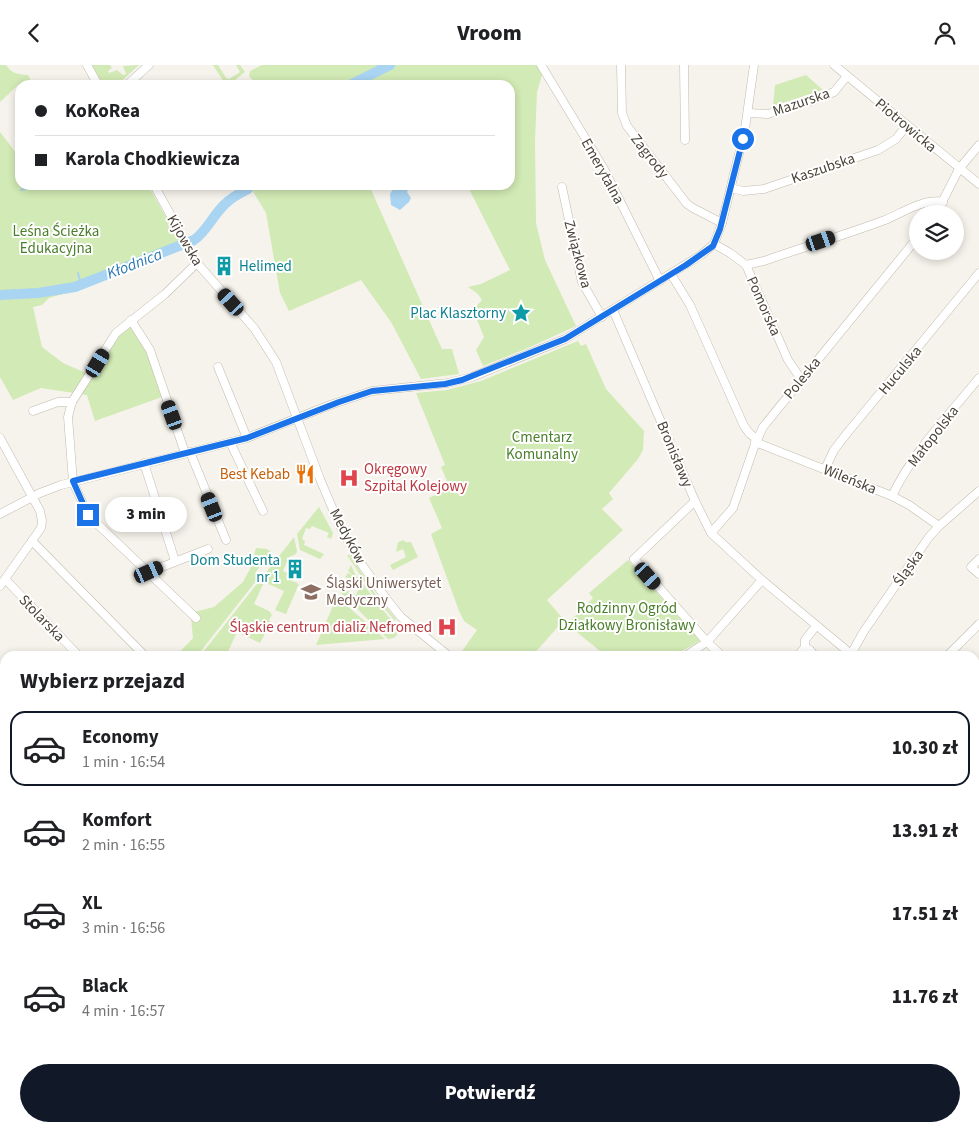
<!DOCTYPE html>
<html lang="pl">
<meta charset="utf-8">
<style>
:root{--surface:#fff;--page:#f2f2f2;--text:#202124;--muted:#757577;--line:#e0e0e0;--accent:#111827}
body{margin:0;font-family:"Source Sans 3",sans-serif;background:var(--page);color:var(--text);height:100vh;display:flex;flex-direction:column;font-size:19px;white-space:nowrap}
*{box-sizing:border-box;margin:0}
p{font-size:16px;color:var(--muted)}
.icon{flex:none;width:28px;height:28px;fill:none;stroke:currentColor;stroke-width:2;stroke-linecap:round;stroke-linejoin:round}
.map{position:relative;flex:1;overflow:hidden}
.drawer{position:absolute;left:0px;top:586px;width:980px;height:481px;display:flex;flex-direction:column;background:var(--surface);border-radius:15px 15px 0 0;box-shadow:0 2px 8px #0003}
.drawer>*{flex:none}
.banner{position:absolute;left:15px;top:15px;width:500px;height:110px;border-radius:15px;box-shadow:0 2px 8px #0003;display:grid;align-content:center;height:110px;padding:0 20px;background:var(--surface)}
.tools{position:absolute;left:909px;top:140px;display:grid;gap:10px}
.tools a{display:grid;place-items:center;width:55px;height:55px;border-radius:50%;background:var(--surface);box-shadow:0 2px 8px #0003;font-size:25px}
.end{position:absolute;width:22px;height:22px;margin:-11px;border:6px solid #1a73e8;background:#fff;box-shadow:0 0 0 2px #fff}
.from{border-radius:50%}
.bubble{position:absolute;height:35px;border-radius:18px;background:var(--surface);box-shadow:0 2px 8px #0003;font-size:16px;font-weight:800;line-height:35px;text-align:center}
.car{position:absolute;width:15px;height:30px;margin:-15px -8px;border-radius:6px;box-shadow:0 0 4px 1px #0007;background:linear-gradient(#222 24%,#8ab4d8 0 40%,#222 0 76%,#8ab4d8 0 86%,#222 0)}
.banner b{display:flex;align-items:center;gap:18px;height:48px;font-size:19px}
.banner b+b{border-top:1px solid var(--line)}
.banner i{width:12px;height:12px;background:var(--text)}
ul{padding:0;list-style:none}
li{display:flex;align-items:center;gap:15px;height:75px;margin:0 10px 8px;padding:0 10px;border:2px solid transparent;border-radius:15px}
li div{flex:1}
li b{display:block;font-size:19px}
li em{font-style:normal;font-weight:800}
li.selected{border-color:var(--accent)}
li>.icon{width:45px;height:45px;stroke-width:1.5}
h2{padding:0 20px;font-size:22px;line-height:60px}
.button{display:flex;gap:10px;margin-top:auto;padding:10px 20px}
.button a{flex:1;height:58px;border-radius:30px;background:var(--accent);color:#fff;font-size:20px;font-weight:800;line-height:58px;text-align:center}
header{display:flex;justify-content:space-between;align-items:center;height:65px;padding:0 20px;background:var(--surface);font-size:22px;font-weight:800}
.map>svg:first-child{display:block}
</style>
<header><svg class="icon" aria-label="back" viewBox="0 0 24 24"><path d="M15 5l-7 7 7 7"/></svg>Vroom<svg class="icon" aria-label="person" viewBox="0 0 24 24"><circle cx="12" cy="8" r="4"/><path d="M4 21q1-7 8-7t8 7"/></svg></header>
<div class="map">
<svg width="979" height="1067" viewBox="0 0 979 1067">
<rect width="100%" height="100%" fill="#f6f3ec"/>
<g fill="#d2eab5">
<path d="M0,0H6C12,9 17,9 28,10L31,16L27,20L19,19L0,37Z"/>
<path d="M92,0H110L112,3L108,6L109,8L117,5L123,10L126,9L123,1L139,0L117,20H103Z"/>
<path d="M213,0H218L226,13L229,14L240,7L236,0H240L245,7L229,20H226Z"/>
<path d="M262,0H536L542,10L537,27L535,75L536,158L545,195L576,261L528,283L483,301L476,285L484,272L473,245L482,235L478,229L468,222L481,219L510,205L467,120H510V20H257L249,11L250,6Z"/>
<path d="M806,10L823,25L773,41L775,20Z"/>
<path d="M0,67L20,93V120H148L180,177L182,184L87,222L49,233L42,240L33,242L42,282L63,298L86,308L119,270L131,259L148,286L162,332L95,356L87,330L41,323L13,335L0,312Z"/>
<path d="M249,120H369L442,284H452L459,309L421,314L391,257L361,215L289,246L280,228L266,148Z"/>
<path d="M578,276L581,281L586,279L606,324L644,366L643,385L638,394L609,428L613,434L602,444L623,465L547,535L564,555L532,591H469L462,586L477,565L464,556L459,546L431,469L442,463L429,433L450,423L441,402L445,400L416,328L447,325L481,316Z"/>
<path d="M319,442L333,468L331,474L327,472L329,468L312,461L310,464L306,463L302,474L305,476L304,480L324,489L320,494L300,485L297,469Z"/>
<path d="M294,472L297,486L296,489L289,492L283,506L287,508L286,513L299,519L286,549L275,545L284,526L264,517L254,539L269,546L272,550L269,555L271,557L260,578L237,567L226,591H200Z"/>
<path d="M404,475L405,477H411L418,492L393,505L390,500L406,492L403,484L396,487L398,477Z"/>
<path d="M256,483L267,484L271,487L255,508L260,511L197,591H176L193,573L191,553L194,547L214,542L243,517L250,504Z"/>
<path d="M347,490H350L376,530L396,554L395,556L374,531Z"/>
<path d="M628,495L700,576L673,591H606L567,559L593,533L589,528Z"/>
<path d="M351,500L356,511L359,513L377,538L398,563L399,567L394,573L388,574L341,528L340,525L342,521V523L356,530L361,519L345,512L348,508L353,510L348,506Z"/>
<path d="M337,532L385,574L316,580Z"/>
<path d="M979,596V668L975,665V600Z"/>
<path d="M975,820L979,821V969L975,971Z"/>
<path d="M5,827V911L0,922V832Z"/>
<path d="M975,997L979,1006V1067H323L330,1062H975Z"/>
<path d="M3,1043L5,1044V1062H272L271,1065L275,1067H0V1049Z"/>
</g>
<path fill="#a9d4f2" d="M402,120H416L409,123L407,127L411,133L409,137L400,145L391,140L390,129L394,122Z"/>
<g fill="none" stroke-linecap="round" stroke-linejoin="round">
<g stroke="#a9d4f2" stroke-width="2">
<path d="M21,125L27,123L29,120"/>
<path d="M78,208L81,219"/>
<path d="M86,213L87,217"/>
<path d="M975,600L979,597"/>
<path d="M372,1062L380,1065L392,1062"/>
<path d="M346,1067L352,1062"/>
</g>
<g stroke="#a9d4f2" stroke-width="10">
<path d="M350,20L390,0"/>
<path d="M0,230L38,228L75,222L194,175C207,166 213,150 225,139C232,132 240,128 248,124"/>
</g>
<defs>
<g id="minor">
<path d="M87,0L98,20"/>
<path d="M541,0L604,104L660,216"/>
<path d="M621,0L622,48L627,61L687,139L693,143L722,158"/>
<path d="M684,0L685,75"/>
<path d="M834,0L979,119"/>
<path d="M127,20L149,0"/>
<path d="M748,48L768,49L814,35L834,27L847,11"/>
<path d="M154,120L197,198L254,263L276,297L320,414L340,461L360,497L388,536L401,552L449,591"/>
<path d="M562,122L582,217L602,252"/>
<path d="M731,123L743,126L764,124L878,85L896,74L907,60"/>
<path d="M936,149L959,104L979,80"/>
<path d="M714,179L730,188L746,200L788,295L801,314"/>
<path d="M746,200L764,196C804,182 845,170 885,155C902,148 924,133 943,137"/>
<path d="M671,209L690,240L744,361L750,369L757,374"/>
<path d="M613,245L695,436L711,468L762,515L851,589"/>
<path d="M131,255L150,285L185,388"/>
<path d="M218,302L247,373"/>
<path d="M33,346L58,337H72"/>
<path d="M0,373L40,446L42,456L41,463L0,521"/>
<path d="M230,377L263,446"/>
<path d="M755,377L892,431L909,440L939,461"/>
<path d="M190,387L226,475"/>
<path d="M144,398L175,496"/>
<path d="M825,404L834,385L848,367L979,208"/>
<path d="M892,431C913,387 948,351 979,313"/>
<path d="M695,436L634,494L707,577L722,591"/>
<path d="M0,449L40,428L61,420L247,373L330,340L372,326L448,318L472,312L565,274L701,190L714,179L722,158L745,64L754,0"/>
<path d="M711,468L733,443L754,382L763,362L918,172"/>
<path d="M32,476L145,591"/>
<path d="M979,494L971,502L979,509"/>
<path d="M149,507L208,484"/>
<path d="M5,514L79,591"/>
<path d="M196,553L88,450L73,417L68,352L72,337L77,329L116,268L165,229L197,198"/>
<path d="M805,582L810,585L815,591"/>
<path d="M685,591L707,577L762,515"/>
<path d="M798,591L805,582V575L816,561"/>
<path d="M850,591L864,566L929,472L939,461L979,426"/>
<path d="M947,591L979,559"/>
<path d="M0,603L5,605"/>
<path d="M0,698L5,703"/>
<path d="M975,705L979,708"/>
<path d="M975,720L979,723"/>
<path d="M0,740L5,734"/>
<path d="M975,986L979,994"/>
</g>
</defs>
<use href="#minor" stroke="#c2bbae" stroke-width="9"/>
<use href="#minor" stroke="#fff" stroke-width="8"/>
</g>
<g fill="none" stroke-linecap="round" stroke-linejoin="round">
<path stroke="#1a73e8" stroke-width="6" d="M88,450L73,416L247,373L339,337L372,326L445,319L462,315L565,274L686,200L713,181L720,164L743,74"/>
</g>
<defs>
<symbol id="building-bare" viewBox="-9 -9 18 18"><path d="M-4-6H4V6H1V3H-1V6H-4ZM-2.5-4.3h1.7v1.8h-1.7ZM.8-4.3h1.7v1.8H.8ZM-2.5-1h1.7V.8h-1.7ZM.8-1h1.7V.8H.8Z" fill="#0f9aa8" stroke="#fff" stroke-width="2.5" paint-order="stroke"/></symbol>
<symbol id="sight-bare" viewBox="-9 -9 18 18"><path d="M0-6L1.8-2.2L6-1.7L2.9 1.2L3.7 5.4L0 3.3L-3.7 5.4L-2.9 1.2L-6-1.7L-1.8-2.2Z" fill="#0f9aa8" stroke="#fff" stroke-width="2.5" paint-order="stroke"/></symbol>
<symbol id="restaurant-bare" viewBox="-9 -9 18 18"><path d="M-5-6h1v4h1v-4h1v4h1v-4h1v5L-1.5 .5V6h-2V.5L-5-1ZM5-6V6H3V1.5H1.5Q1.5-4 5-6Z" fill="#e8710a" stroke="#fff" stroke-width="2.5" paint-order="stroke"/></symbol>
<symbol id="hospital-bare" viewBox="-9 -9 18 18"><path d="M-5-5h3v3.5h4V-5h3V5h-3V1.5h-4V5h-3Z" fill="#e0444e" stroke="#fff" stroke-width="2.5" paint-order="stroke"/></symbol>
<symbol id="university-bare" viewBox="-9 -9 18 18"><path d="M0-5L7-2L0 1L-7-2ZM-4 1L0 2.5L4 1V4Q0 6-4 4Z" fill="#8d6e63" stroke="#fff" stroke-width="2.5" paint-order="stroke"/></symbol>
</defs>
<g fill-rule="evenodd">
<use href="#building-bare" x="210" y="187" width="28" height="28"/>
<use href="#sight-bare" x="507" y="234" width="28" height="28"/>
<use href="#restaurant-bare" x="291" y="395" width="28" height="28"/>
<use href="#hospital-bare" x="335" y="399" width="28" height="28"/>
<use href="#building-bare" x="281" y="490" width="28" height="28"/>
<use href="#university-bare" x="297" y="513" width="28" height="28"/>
<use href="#hospital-bare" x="433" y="548" width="28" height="28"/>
</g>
<g text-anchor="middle" stroke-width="4" stroke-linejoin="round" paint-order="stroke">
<g font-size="15" fill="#4b4439" stroke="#fff">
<text transform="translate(801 37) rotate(-19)" y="5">Mazurska</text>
<text transform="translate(906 60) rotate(40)" y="5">Piotrowicka</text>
<text transform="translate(650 91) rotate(52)" y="5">Zagrody</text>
<text transform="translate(823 103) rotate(-19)" y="5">Kaszubska</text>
<text transform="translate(603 106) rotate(61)" y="5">Emerytalna</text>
<text transform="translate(185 175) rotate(60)" y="5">Kijowska</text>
<text transform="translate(578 189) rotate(75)" y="5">Związkowa</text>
<text transform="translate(764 241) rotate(66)" y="5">Pomorska</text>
<text transform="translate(900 305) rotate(-50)" y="5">Huculska</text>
<text transform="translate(802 313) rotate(-51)" y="5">Poleska</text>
<text transform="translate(933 371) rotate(-52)" y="5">Małopolska</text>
<text transform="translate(675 389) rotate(67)" y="5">Bronisławy</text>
<text transform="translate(850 414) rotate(22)" y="5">Wileńska</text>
<text transform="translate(348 471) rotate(62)" y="5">Medyków</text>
<text transform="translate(908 503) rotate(-55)" y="5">Śląska</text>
<text transform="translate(42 553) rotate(46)" y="5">Stolarska</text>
</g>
<g font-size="15" fill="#4a7f2a" stroke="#fff">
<text x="56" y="171">Leśna Ścieżka<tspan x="56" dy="17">Edukacyjna</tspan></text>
<text x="542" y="377">Cmentarz<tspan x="542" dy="17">Komunalny</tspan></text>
<text x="627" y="548">Rodzinny Ogród<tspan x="627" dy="17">Działkowy Bronisławy</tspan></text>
</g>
<g font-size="15" fill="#0d838f" stroke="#fff" text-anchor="end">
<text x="239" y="206" text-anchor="start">Helimed</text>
<text x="506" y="253">Plac Klasztorny</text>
<text x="280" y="500">Dom Studenta<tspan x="280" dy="17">nr 1</tspan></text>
</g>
<g font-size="15" fill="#be3a42" stroke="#fff" text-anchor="start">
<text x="364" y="409">Okręgowy<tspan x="364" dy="17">Szpital Kolejowy</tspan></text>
<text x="432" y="567" text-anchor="end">Śląskie centrum dializ Nefromed</text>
</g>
<g font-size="15" fill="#c56008" stroke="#fff" text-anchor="end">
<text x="290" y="414">Best Kebab</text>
</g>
<g font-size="15" fill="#785e54" stroke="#fff" text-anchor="start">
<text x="326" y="523">Śląski Uniwersytet<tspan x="326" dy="17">Medyczny</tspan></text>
</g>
<g font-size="16" font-style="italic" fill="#2e7ab2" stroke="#fff">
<text transform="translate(134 198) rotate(-21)" y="6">Kłodnica</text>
</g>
</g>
</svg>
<div class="tools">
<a><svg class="icon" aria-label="layers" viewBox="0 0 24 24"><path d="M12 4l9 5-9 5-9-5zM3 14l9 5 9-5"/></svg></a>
</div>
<i class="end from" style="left:743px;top:74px"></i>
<i class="end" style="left:88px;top:450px"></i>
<div class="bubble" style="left:105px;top:432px;width:82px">3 min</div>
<i class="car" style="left:821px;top:176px;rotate:71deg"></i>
<i class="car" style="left:231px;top:237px;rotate:318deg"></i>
<i class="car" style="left:98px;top:298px;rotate:31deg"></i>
<i class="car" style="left:172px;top:350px;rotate:340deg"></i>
<i class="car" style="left:212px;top:442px;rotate:338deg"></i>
<i class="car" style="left:149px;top:507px;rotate:66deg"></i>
<i class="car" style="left:648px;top:511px;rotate:138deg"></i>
<div class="banner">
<b><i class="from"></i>KoKoRea</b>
<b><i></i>Karola Chodkiewicza</b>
</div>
<section class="drawer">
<h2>Wybierz przejazd</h2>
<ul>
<li class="selected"><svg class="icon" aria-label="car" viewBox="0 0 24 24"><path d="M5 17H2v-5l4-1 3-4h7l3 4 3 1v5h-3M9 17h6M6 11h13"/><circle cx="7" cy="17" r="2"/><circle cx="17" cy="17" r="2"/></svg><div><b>Economy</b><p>1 min · 16:54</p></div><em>10.30 zł</em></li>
<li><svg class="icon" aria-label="car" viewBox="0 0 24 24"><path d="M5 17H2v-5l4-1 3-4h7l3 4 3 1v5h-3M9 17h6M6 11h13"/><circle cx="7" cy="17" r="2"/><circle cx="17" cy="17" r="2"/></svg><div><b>Komfort</b><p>2 min · 16:55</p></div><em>13.91 zł</em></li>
<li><svg class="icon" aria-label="car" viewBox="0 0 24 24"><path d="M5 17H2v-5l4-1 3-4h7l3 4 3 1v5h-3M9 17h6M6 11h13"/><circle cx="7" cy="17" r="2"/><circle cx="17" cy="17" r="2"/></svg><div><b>XL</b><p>3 min · 16:56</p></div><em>17.51 zł</em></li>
<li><svg class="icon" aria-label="car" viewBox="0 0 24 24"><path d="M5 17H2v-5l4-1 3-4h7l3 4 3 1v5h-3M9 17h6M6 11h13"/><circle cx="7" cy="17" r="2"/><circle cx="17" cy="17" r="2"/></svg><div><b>Black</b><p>4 min · 16:57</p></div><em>11.76 zł</em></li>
</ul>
<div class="button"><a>Potwierdź</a></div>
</section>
</div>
